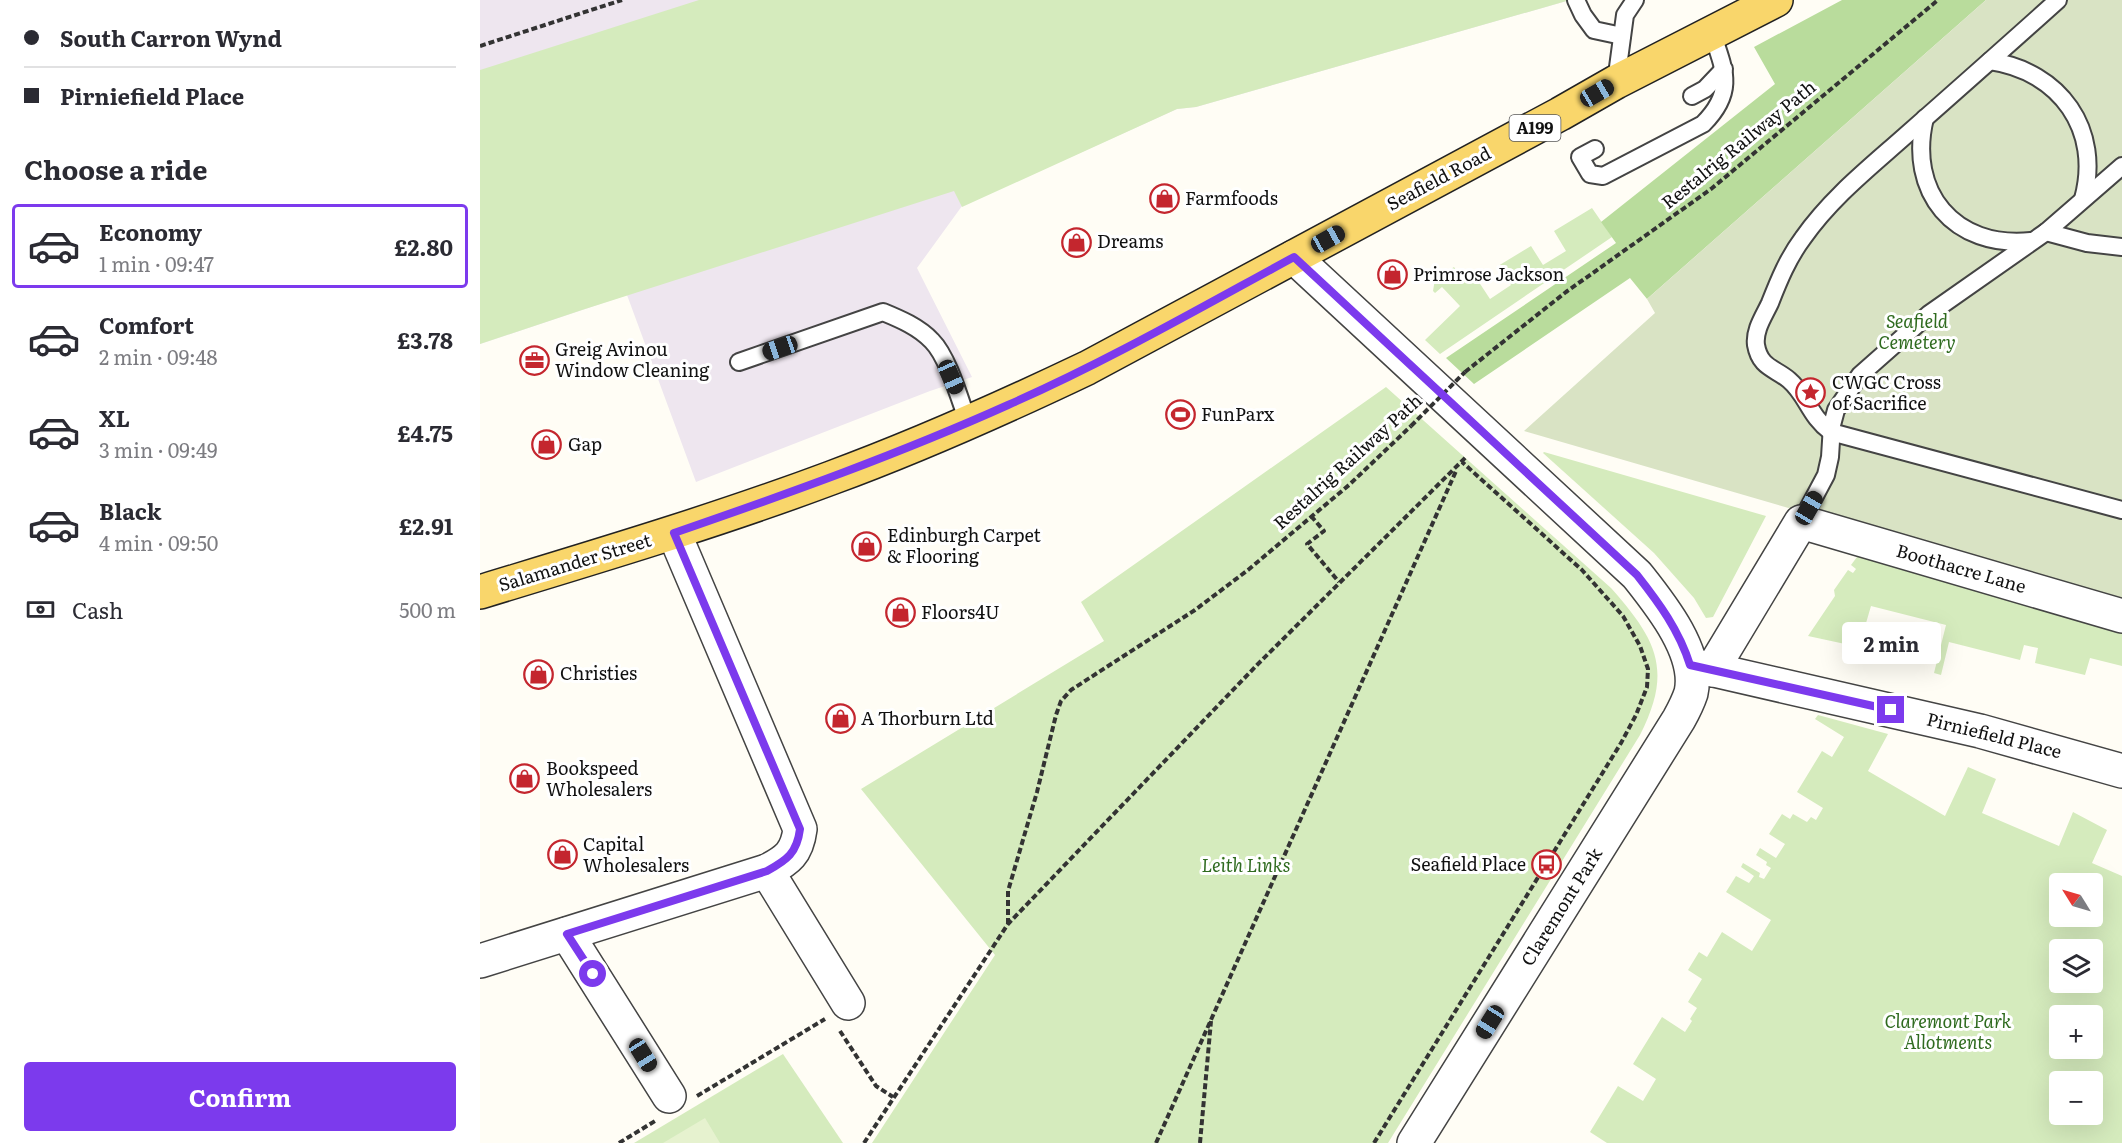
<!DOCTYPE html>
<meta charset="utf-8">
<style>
:root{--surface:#fff;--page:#f7f7f7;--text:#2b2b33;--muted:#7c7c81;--line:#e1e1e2;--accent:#7c3aed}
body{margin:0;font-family:Literata,serif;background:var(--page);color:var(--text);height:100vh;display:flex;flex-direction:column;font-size:22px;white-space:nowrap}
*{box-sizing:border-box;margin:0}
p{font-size:20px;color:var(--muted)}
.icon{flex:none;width:33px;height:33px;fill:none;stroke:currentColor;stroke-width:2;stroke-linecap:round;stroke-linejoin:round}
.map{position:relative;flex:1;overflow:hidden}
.drawer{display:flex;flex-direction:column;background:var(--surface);width:480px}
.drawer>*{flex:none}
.hud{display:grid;align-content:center;height:132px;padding:0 24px;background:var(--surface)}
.needle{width:39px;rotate:307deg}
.buttons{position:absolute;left:1569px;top:873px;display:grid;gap:12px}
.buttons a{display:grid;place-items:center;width:54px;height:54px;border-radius:6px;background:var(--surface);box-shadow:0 6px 24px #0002;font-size:30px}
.end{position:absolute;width:27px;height:27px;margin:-14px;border:8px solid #7c3aed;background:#fff;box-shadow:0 0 0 3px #fff}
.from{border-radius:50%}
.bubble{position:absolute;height:42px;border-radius:6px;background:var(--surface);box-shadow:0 6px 24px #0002;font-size:20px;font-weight:700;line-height:42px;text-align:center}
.car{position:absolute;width:18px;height:36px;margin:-18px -9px;border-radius:8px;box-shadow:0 0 4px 2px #0007;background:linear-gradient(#222 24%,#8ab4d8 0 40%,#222 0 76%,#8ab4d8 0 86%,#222 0)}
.hud b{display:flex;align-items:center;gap:21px;height:57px;font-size:22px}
.hud b+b{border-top:2px solid var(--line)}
.hud i{width:15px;height:15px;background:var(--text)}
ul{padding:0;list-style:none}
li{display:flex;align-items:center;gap:18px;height:84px;margin:0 12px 9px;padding:0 12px;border:3px solid transparent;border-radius:6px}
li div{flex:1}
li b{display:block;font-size:22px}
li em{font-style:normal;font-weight:700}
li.active{border-color:var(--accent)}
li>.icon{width:54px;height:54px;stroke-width:1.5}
h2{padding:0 24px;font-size:27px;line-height:72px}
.pay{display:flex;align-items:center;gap:15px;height:66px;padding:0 24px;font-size:22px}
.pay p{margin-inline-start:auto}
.button{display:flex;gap:12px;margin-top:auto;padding:12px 24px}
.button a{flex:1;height:69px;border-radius:6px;background:var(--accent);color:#fff;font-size:24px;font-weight:700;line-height:69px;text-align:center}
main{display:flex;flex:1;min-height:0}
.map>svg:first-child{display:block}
</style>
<main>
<section class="drawer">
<div class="hud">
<b><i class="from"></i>South Carron Wynd</b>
<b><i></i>Pirniefield Place</b>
</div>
<h2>Choose a ride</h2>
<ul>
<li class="active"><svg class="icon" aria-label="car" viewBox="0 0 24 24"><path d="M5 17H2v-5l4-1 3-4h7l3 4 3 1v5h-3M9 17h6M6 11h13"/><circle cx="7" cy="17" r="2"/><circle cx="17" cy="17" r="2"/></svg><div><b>Economy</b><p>1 min · 09:47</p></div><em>£2.80</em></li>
<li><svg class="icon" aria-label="car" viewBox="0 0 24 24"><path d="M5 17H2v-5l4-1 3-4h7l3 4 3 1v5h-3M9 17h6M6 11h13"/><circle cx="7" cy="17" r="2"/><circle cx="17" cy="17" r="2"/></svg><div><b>Comfort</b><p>2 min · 09:48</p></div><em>£3.78</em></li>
<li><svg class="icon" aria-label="car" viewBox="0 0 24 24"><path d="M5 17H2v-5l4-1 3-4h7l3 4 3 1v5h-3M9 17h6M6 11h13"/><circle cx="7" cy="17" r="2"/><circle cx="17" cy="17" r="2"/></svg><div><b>XL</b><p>3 min · 09:49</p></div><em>£4.75</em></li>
<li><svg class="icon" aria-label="car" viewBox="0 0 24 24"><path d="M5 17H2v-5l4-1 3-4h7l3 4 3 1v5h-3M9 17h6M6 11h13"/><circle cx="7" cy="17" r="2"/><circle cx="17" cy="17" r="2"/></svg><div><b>Black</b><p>4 min · 09:50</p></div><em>£2.91</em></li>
</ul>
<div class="pay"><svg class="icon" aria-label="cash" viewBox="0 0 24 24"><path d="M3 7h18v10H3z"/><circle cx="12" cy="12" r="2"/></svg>Cash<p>500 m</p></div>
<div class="button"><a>Confirm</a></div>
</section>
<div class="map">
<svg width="1642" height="1143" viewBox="0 0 1642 1143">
<rect width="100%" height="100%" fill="#fffdf5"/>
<path fill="#eee6ef" d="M0,0H1090L716,107L697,109L482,206L437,268L492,377L450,391L216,482L147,295L0,344Z"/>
<g fill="#d5ebbd" fill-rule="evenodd">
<path d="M219,0H1090L716,107L697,109L482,207L474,191L102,310L0,344V70Z"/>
<path d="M1112,208L1132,237L960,354L945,340L980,306L962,287L955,293L953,291L955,279L974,267L978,273L983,269L986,273L991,270L1010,299L1031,285L1018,266L1051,246L1063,265L1086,251L1074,231Z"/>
<path d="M906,387L1131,588C1177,640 1193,670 1160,735L908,1143H392L515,955L381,789L624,641L601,602Z"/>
<path d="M1064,452L1286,516L1233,617L1226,618L1214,598L1174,553L1063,453Z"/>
<path d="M1383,549L1642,624V666L1610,658L1605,675L1555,663L1558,648L1544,645L1540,660L1469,642L1461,675L1454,673L1466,625L1391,606L1379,647L1328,636L1355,596L1354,590L1368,570L1373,573L1376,569L1371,565Z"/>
<path d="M1338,715L1408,734L1388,771L1465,816L1488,767L1516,779L1502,813L1579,846L1593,812L1627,830L1612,863L1642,876V1143H1127L1110,1132L1138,1086L1163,1101L1176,1079L1153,1064L1182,1017L1205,1032L1212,1021L1210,1019L1217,1008L1208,1002L1222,979L1208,970L1219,952L1227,957L1242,932L1272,951L1291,920L1246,892L1256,876L1269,883L1274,876L1261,867L1263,863L1280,873L1279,877L1284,879L1291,868L1286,865L1287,862L1276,855L1280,848L1296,858L1305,844L1289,834L1302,814L1310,819L1313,814L1327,822L1331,817L1336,820L1343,808L1317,792L1342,751L1352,757L1364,737L1335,719ZM1580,884H1612V916H1580ZM1580,950H1612V982H1580ZM1580,1016H1612V1048H1580ZM1580,1082H1612V1114H1580Z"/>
<path d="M303,1054L363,1143H154Z"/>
</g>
<path fill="#b9dc9c" d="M1362,0H1506L1167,299L1150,278L994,384L966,358L1136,243L1121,222L1295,84L1274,47Z"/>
<path fill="#d9e3c4" d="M1506,0H1642V605L1044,431L1175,313L1167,299Z"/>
<path fill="#e6f2cf" d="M225,1118L240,1143H183Z"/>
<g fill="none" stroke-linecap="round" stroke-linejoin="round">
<defs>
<g id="service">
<path d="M1096,0L1103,15L1114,30L1142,36"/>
<path d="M1578,0C1527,46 1476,91 1425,136C1389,168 1351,198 1323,238C1308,258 1299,280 1290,303C1284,316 1274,330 1276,345C1280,368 1295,368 1309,380C1327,395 1329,416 1351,432L1642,510"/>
<path d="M1510,61C1580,71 1622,130 1603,199"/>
<path d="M1136,82L1145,15L1155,0"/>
<path d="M1212,96L1225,89L1244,69"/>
<path d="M1445,118C1427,192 1474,249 1551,241"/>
<path d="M1115,149L1100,157L1110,174L1123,176L1223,124C1255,92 1245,71 1232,33"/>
<path d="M1566,232L1607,243L1642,247"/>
<path d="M259,362L403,312C420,319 439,327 452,341C468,357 480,400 488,422"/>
<path d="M1321,522L1346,475L1350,457L1352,425L1356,410L1380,375L1449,314L1566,232L1642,166"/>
</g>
<g id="minor">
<path d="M1212,665L1500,731L1642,771"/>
<path d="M1232,670L1321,522L1642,616"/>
<path d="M287,871L368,1003"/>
<path d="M87,934L189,1096"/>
<path d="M0,961L287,871C308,860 317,853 320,829L194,533"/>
</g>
<path id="tertiary" d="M814,257L1157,575C1180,604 1220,653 1211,693C1208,702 1204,710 1199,719L934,1143"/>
<path id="primary" d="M0,592C118,556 236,521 351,478C438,446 523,408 607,368L1080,114L1136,82L1296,0"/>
</defs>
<use href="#service" stroke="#444" stroke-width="20"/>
<use href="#minor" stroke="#444" stroke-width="36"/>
<use href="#tertiary" stroke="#444" stroke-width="36"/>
<use href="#primary" stroke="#222" stroke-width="36"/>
<g stroke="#333" stroke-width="4" stroke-dasharray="6 3" stroke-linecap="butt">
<path d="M0,46L142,0"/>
<path d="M985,372L1086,292L1231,189L1458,0"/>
<path d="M831,516L844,531L827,544L859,582"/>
<path d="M528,924V891L557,792L576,715L581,701L591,690L715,610L768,570L869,485L931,426"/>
<path d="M360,1031L396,1086L413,1097"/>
<path d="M217,1096L345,1019"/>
<path d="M139,1143L175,1121"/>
<path d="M384,1143L528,924L777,665L987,456"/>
<path d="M676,1143L976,471"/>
<path d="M720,1143L731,1021"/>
<path d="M894,1143L1141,743L1156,715L1167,687L1168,669L1160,646L1143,616L1102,570L982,462"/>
</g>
<use href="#service" stroke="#fff" stroke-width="16"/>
<use href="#minor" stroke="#fff" stroke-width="33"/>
<use href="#tertiary" stroke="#fff" stroke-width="33"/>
<use href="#primary" stroke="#f9d66b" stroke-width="33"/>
<path stroke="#333" stroke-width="4" stroke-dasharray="6 3" stroke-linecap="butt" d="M931,426L985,372"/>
</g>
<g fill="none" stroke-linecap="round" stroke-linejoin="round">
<path stroke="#7c3aed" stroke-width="8" d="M113,974L87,934L287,871C307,860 317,853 320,829L194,533C307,494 419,454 528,405C626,362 720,308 814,257L1157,575C1179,603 1199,630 1210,665L1411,710"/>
</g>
<defs>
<symbol id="shop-ring" viewBox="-11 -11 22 22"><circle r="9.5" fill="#fff" stroke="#c4262e" stroke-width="1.5"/><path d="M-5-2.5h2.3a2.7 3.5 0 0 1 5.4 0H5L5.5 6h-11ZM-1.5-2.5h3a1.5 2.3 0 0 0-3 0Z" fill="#c4262e"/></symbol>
<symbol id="office-ring" viewBox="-11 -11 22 22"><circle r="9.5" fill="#fff" stroke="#c4262e" stroke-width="1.5"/><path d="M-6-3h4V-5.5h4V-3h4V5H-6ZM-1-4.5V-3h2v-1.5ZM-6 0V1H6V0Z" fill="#c4262e"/></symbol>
<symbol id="sight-ring" viewBox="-11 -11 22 22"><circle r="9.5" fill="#fff" stroke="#c4262e" stroke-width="1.5"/><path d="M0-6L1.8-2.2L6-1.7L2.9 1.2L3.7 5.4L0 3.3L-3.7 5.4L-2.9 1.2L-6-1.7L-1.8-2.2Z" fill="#c4262e"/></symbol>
<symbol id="stadium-ring" viewBox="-11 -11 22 22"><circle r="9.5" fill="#fff" stroke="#c4262e" stroke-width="1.5"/><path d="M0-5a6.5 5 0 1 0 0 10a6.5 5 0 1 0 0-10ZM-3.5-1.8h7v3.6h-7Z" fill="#c4262e"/></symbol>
<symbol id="bus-ring" viewBox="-11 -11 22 22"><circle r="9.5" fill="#fff" stroke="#c4262e" stroke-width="1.5"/><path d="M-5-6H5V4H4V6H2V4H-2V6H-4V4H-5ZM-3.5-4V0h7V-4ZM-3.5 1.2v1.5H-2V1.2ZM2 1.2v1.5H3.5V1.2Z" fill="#c4262e"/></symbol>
</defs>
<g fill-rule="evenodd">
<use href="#shop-ring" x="668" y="182" width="33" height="33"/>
<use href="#shop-ring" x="580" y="226" width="33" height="33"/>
<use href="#shop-ring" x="896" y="258" width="33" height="33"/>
<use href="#office-ring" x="38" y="344" width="33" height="33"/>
<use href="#sight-ring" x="1314" y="376" width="33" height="33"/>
<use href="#stadium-ring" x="684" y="398" width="33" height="33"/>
<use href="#shop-ring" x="50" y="428" width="33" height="33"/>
<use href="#shop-ring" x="370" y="530" width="33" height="33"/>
<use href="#shop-ring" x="404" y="596" width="33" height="33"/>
<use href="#shop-ring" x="42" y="658" width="33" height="33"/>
<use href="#shop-ring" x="344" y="702" width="33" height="33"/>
<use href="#shop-ring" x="28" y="762" width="33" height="33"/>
<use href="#shop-ring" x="66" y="838" width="33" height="33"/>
<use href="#bus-ring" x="1050" y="848" width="33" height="33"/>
</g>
<g text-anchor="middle" stroke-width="6" stroke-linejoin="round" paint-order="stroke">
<rect fill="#fff" stroke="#585858" stroke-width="1.5" x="1029.5" y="115" width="51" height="26" rx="4.5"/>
<g font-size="16" font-weight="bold" fill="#111">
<text x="1055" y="134">A199</text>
</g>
<g font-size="18" fill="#111" stroke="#fff">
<text transform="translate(1259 145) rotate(-39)" y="6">Restalrig Railway Path</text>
<text transform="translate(959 179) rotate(-28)" y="6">Seafield Road</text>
<text transform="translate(868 462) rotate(-42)" y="6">Restalrig Railway Path</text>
<text transform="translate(95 563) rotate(-17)" y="6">Salamander Street</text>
<text transform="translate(1481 569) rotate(16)" y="6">Boothacre Lane</text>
<text transform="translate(1514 736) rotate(14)" y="6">Pirniefield Place</text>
<text transform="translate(1082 907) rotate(-58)" y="6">Claremont Park</text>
</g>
<g font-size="18" fill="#111" stroke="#fff" text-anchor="start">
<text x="705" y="205">Farmfoods</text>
<text x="617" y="248">Dreams</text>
<text x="933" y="281">Primrose Jackson</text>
<text x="75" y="356">Greig Avinou<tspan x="75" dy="21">Window Cleaning</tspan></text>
<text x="1352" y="389">CWGC Cross<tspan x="1352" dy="21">of Sacrifice</tspan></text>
<text x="721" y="421">FunParx</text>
<text x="88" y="451">Gap</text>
<text x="407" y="542">Edinburgh Carpet<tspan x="407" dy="21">&amp; Flooring</tspan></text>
<text x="441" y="619">Floors4U</text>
<text x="80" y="680">Christies</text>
<text x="381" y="725">A Thorburn Ltd</text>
<text x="66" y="775">Bookspeed<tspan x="66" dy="21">Wholesalers</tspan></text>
<text x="103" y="851">Capital<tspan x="103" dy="21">Wholesalers</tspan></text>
<text x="1046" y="871" text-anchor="end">Seafield Place</text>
</g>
<g font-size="18" font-style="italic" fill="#2f6b1f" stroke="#fff">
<text x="1437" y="328">Seafield<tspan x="1437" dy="21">Cemetery</tspan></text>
<text x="766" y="872">Leith Links</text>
<text x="1468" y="1028">Claremont Park<tspan x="1468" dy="21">Allotments</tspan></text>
</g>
</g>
</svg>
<div class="buttons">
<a><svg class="needle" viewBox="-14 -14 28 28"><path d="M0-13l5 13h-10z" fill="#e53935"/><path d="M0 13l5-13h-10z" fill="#7c7c81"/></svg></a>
<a><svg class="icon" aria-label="layers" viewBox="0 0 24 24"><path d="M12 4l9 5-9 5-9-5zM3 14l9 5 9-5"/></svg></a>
<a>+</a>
<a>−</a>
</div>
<i class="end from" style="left:113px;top:974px"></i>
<i class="end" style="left:1411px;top:710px"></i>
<div class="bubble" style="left:1362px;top:622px;width:99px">2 min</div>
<i class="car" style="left:1117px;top:93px;rotate:60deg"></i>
<i class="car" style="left:848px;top:239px;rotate:61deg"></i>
<i class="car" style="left:300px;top:348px;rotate:251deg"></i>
<i class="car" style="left:471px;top:377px;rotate:156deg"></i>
<i class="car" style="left:1329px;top:508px;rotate:30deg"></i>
<i class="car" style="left:1010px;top:1022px;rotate:212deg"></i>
<i class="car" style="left:163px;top:1055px;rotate:148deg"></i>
</div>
</main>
